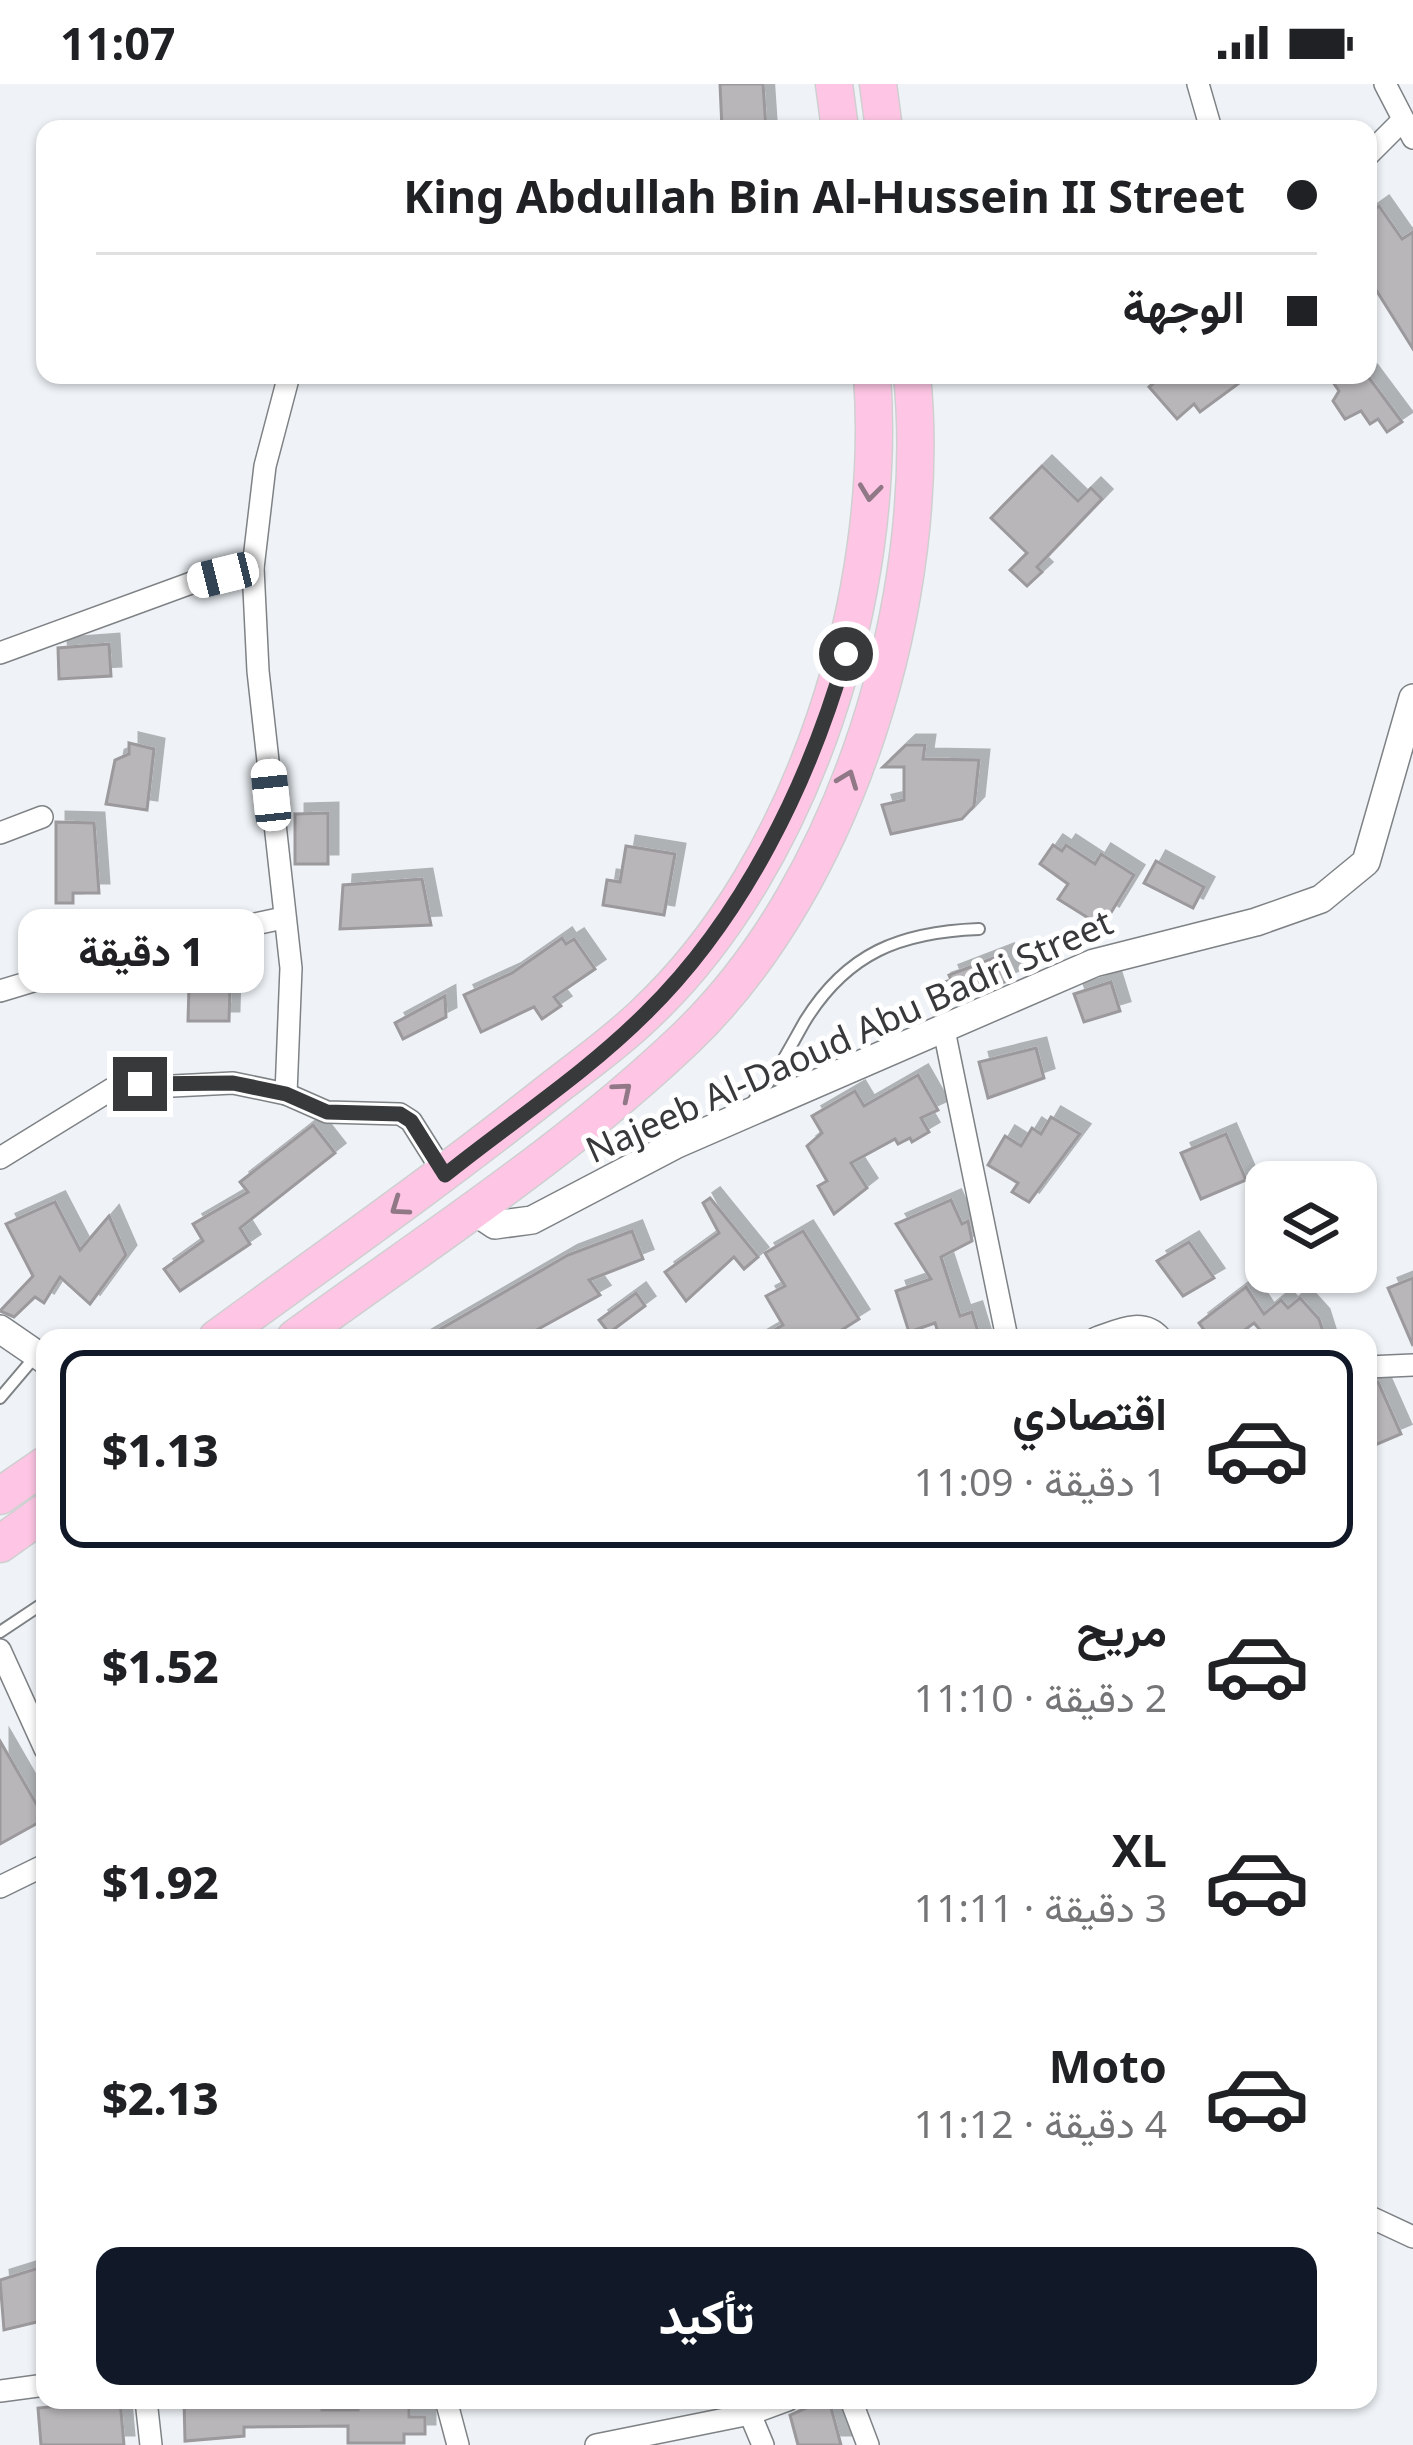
<!DOCTYPE html>
<html lang="ar">
<meta charset="utf-8">
<style>
:root{--surface:#fff;--page:#f6f6f6;--text:#202124;--muted:#757577;--line:#e0e0e0;--accent:#111827}
body{margin:0;font-family:"Noto Sans",Vazirmatn,sans-serif;background:var(--page);color:var(--text);direction:rtl;height:100vh;display:flex;flex-direction:column;font-size:45px;white-space:nowrap}
*{box-sizing:border-box;margin:0}
p{font-size:39px;color:var(--muted)}
.icon{flex:none;width:66px;height:66px;fill:none;stroke:currentColor;stroke-width:2;stroke-linecap:round;stroke-linejoin:round}
.map{position:relative;flex:1;overflow:hidden;direction:ltr}
.drawer{position:absolute;left:36px;top:1245px;width:1341px;height:1080px;display:flex;flex-direction:column;background:var(--surface);border-radius:24px;box-shadow:0 3px 9px #0004;direction:rtl}
.drawer>*{flex:none}
.top-card{position:absolute;left:36px;top:36px;width:1341px;height:264px;border-radius:24px;box-shadow:0 3px 9px #0004;direction:rtl;display:grid;align-content:center;height:264px;padding:0 60px;background:var(--surface)}
.buttons{position:absolute;left:1245px;top:1077px;display:grid;gap:24px}
.buttons a{display:grid;place-items:center;width:132px;height:132px;border-radius:24px;background:var(--surface);box-shadow:0 3px 9px #0004;font-size:60px}
.end{position:absolute;width:54px;height:54px;margin:-27px;border:15px solid #37393b;background:#fff;box-shadow:0 0 0 6px #fff}
.from{border-radius:50%}
.bubble{position:absolute;height:84px;border-radius:24px;background:var(--surface);box-shadow:0 3px 9px #0004;font-size:39px;font-weight:800;line-height:84px;text-align:center;direction:rtl}
.car{position:absolute;width:36px;height:72px;margin:-36px -18px;border-radius:15px;box-shadow:0 0 9px 3px #0007;background:linear-gradient(#fff 24%,#345 0 40%,#fff 0 76%,#345 0 86%,#fff 0)}
.top-card b{display:flex;align-items:center;gap:42px;height:114px;font-size:45px}
.top-card b+b{border-top:3px solid var(--line)}
.top-card i{width:30px;height:30px;background:var(--text)}
ul{padding:21px 0 0;list-style:none}
li{display:flex;align-items:center;gap:36px;height:198px;margin:0 24px 18px;padding:0 36px;border:6px solid transparent;border-radius:24px}
li div{flex:1}
li b{display:block;font-size:45px}
li em{font-style:normal;font-weight:800}
li.selected{border-color:var(--accent)}
li>.icon{width:108px;height:108px;stroke-width:1.5}
.button{display:flex;gap:24px;margin-top:auto;padding:24px 60px}
.button a{flex:1;height:138px;border-radius:24px;background:var(--accent);color:#fff;font-size:48px;font-weight:800;line-height:138px;text-align:center}
.status{display:flex;justify-content:space-between;align-items:center;height:84px;padding:0 60px;background:var(--surface);direction:ltr}
.status svg{height:33px;fill:currentColor}
.map>svg:first-child{display:block}
</style>
<div class="status"><b>11:07</b><svg viewBox="0 0 49 12"><path d="M0 12V9h3v3zM5 12V6h3v6zM10 12V3h3v9zM15 12V0h3v12zM26 1h20v11H26zM47 4h2v5h-2z"/></svg></div>
<div class="map">
<svg width="1413" height="2361" viewBox="0 0 1413 2361">
<defs>
<filter id="shadow"><feDropShadow dx="10" dy="-10" stdDeviation="0" flood-color="#0004"/></filter>
</defs>
<rect width="100%" height="100%" fill="#eff3f7"/>
<g fill="#b9b6ba" stroke="#9c999d" stroke-width="3" filter="url(#shadow)">
<path d="M720,0H763L766,45H722Z"/>
<path d="M1379,122L1402,155L1413,148V265L1368,193V130Z"/>
<path d="M1163,291H1250L1200,328L1194,320L1177,335L1149,303Z"/>
<path d="M1328,291H1367L1402,338L1387,348L1378,335L1370,340L1361,327L1345,335L1333,317L1339,307Z"/>
<path d="M1042,382L1078,417L1091,404L1102,415L1037,483L1042,488L1027,502L1010,486L1027,469L991,434Z"/>
<path d="M109,560L111,592L59,595L58,564Z"/>
<path d="M129,659L154,665L147,726L106,720L115,676L129,670Z"/>
<path d="M906,661H925L923,675L979,676L974,722L962,735L891,750L882,721L904,716V683H883Z"/>
<path d="M328,729V780H295V730Z"/>
<path d="M56,738L94,739L99,809H73V819H56Z"/>
<path d="M1053,761L1062,767L1066,761L1095,780L1101,770L1134,791L1109,832L1100,826L1093,837L1058,815L1068,800L1040,780Z"/>
<path d="M626,762L675,770L664,831L603,821L607,796L620,798Z"/>
<path d="M1156,777L1204,803L1193,824L1144,799Z"/>
<path d="M422,795L431,841L340,845L343,801Z"/>
<path d="M562,854L566,860L574,855L595,885L554,913L561,922L542,935L534,923L481,948L464,911L512,889Z"/>
<path d="M1004,870L1014,894L951,921L942,899L951,896L949,891Z"/>
<path d="M1111,898L1120,927L1084,938L1074,910Z"/>
<path d="M189,902H230L229,937H188Z"/>
<path d="M445,912L446,933L403,955L395,939Z"/>
<path d="M1036,964L1044,994L988,1014L979,978Z"/>
<path d="M918,991L938,1026L921,1034L929,1048L912,1058L910,1054L898,1060L895,1055L851,1079L867,1104L834,1130L818,1102L827,1097L807,1062L822,1049L812,1032L855,1007L864,1022Z"/>
<path d="M1051,1033L1080,1050L1029,1118L1012,1108L1018,1099L988,1081L1005,1052L1021,1062L1032,1044L1041,1050Z"/>
<path d="M313,1041L335,1069L240,1144L250,1160L180,1207L164,1185L203,1157L193,1140L248,1108L240,1098Z"/>
<path d="M1226,1050L1246,1096L1201,1115L1181,1069Z"/>
<path d="M710,1114L758,1173L744,1185L734,1173L686,1217L665,1188L719,1149L703,1119Z"/>
<path d="M951,1116L962,1140L968,1137L972,1157L941,1173L960,1232L972,1228L980,1254H940L935,1239L909,1248L896,1207L931,1195L896,1140Z"/>
<path d="M55,1118L80,1166L109,1132L126,1171L90,1220L60,1193L44,1219L35,1213L14,1233L0,1227L33,1192L6,1140Z"/>
<path d="M632,1147L643,1175L589,1196L600,1211L522,1254H425L568,1171Z"/>
<path d="M803,1147L859,1235L829,1254H761L783,1241L766,1212L785,1202L765,1169Z"/>
<path d="M1189,1158L1214,1194L1183,1212L1157,1177Z"/>
<path d="M1413,1194V1262L1388,1204Z"/>
<path d="M1246,1203L1264,1230L1281,1216L1288,1224L1300,1214L1319,1235L1325,1254H1267L1254,1239L1234,1254H1210L1199,1239Z"/>
<path d="M636,1209L645,1222L609,1249L599,1236Z"/>
<path d="M1368,1298H1378L1401,1350L1368,1364Z"/>
<path d="M0,1657L45,1735L0,1760Z"/>
<path d="M45,2182V2236L4,2246L0,2196Z"/>
<path d="M120,2316L124,2361H41L38,2324Z"/>
<path d="M184,2316H312L322,2319V2326H358V2320L374,2316H400V2323H409V2333H425V2350H404V2359H348V2342L244,2343V2352L185,2357Z"/>
<path d="M812,2316H829L841,2361H798L790,2331L813,2321Z"/>
</g>
<g fill="none" stroke-linecap="round" stroke-linejoin="round">
<defs>
<g id="service">
<path d="M754,1016C776,992 789,965 805,937C847,869 900,848 979,845"/>
<path d="M0,1314L28,1281"/>
<path d="M0,1548L45,1518"/>
</g>
<g id="minor">
<path d="M1198,0L1211,45"/>
<path d="M1385,0L1413,54"/>
<path d="M1368,71L1403,36"/>
<path d="M0,569L194,498L253,484"/>
<path d="M0,749L42,733"/>
<path d="M0,907L139,865L283,834"/>
<path d="M944,946L1007,1254"/>
<path d="M286,1010L291,884L258,587L253,484L265,382L289,291"/>
<path d="M0,1074L112,1005L233,999L286,1010L327,1028L400,1030L411,1037L445,1091"/>
<path d="M1096,1254C1119,1246 1143,1233 1161,1254"/>
<path d="M1368,1283L1413,1281"/>
<path d="M0,1566L45,1665"/>
<path d="M0,1803L45,1781"/>
<path d="M1368,2132L1413,2153"/>
<path d="M0,2307L45,2301"/>
<path d="M146,2316L151,2361"/>
<path d="M446,2316L458,2361"/>
<path d="M851,2316L868,2361"/>
<path d="M750,2330L763,2361"/>
<path d="M596,2361L750,2330L788,2316"/>
</g>
<g id="tertiary">
<path d="M471,1125L495,1141L532,1136L677,1060L1094,879L1256,838L1321,815L1366,778L1413,614"/>
<path d="M0,1245L45,1276"/>
</g>
<g id="trunk">
<path d="M834,0L840,45"/>
<path d="M878,0L884,45"/>
<path d="M217,1254C327,1174 438,1096 545,1011C578,985 614,960 644,931C806,780 888,507 872,291"/>
<path d="M295,1254C426,1158 568,1067 686,954C848,799 934,511 912,291"/>
<path d="M0,1412L45,1381"/>
<path d="M0,1460L45,1428"/>
</g>
</defs>
<use href="#service" stroke="#7e8285" stroke-width="14"/>
<use href="#minor" stroke="#7e8285" stroke-width="24"/>
<use href="#tertiary" stroke="#7e8285" stroke-width="30"/>
<use href="#trunk" stroke="#cfcfd0" stroke-width="39"/>
<use href="#service" stroke="#fff" stroke-width="10"/>
<use href="#minor" stroke="#fff" stroke-width="21"/>
<use href="#tertiary" stroke="#fff" stroke-width="27"/>
<use href="#trunk" stroke="#fec6e4" stroke-width="36"/>
</g>
<defs><path id="oneway-chevron" d="M-2-3.5L2.5 0L-2 3.5" fill="none" stroke-width="1.6" stroke-linecap="round" stroke-linejoin="round" transform="scale(3)"/></defs>
<g stroke="#917887">
<use href="#oneway-chevron" transform="translate(870 408) rotate(97)"/>
<use href="#oneway-chevron" transform="translate(848 695) rotate(-69)"/>
<use href="#oneway-chevron" transform="translate(623 1007) rotate(-40)"/>
<use href="#oneway-chevron" transform="translate(399 1123) rotate(145)"/>
</g>
<g fill="none" stroke-linecap="round" stroke-linejoin="round">
<path stroke="#37393b" stroke-width="15" d="M140,1000L233,999L286,1010L327,1028L400,1030L411,1037L445,1091C511,1038 586,989 646,929C743,834 809,699 846,570"/>
</g>
<g text-anchor="middle" stroke-width="10" stroke-linejoin="round" paint-order="stroke">
<g font-size="36" fill="#37393b" stroke="#fff">
<text transform="translate(849 952) rotate(-24)" y="13">Najeeb Al-Daoud Abu Badri Street</text>
</g>
</g>
</svg>
<div class="buttons">
<a><svg class="icon" aria-label="layers" viewBox="0 0 24 24"><path d="M12 4l9 5-9 5-9-5zM3 14l9 5 9-5"/></svg></a>
</div>
<i class="end from" style="left:846px;top:570px"></i>
<i class="end" style="left:140px;top:1000px"></i>
<div class="bubble" style="left:18px;top:825px;width:246px">1 دقيقة</div>
<i class="car" style="left:223px;top:491px;rotate:256deg"></i>
<i class="car" style="left:271px;top:711px;rotate:354deg"></i>
<div class="top-card">
<b><i class="from"></i>King Abdullah Bin Al-Hussein II Street</b>
<b><i></i>الوجهة</b>
</div>
<section class="drawer">
<ul>
<li class="selected"><svg class="icon" aria-label="car" viewBox="0 0 24 24"><path d="M5 17H2v-5l4-1 3-4h7l3 4 3 1v5h-3M9 17h6M6 11h13"/><circle cx="7" cy="17" r="2"/><circle cx="17" cy="17" r="2"/></svg><div><b>اقتصادي</b><p>1 دقيقة · 11:09</p></div><em>$1.13</em></li>
<li><svg class="icon" aria-label="car" viewBox="0 0 24 24"><path d="M5 17H2v-5l4-1 3-4h7l3 4 3 1v5h-3M9 17h6M6 11h13"/><circle cx="7" cy="17" r="2"/><circle cx="17" cy="17" r="2"/></svg><div><b>مريح</b><p>2 دقيقة · 11:10</p></div><em>$1.52</em></li>
<li><svg class="icon" aria-label="car" viewBox="0 0 24 24"><path d="M5 17H2v-5l4-1 3-4h7l3 4 3 1v5h-3M9 17h6M6 11h13"/><circle cx="7" cy="17" r="2"/><circle cx="17" cy="17" r="2"/></svg><div><b>XL</b><p>3 دقيقة · 11:11</p></div><em>$1.92</em></li>
<li><svg class="icon" aria-label="car" viewBox="0 0 24 24"><path d="M5 17H2v-5l4-1 3-4h7l3 4 3 1v5h-3M9 17h6M6 11h13"/><circle cx="7" cy="17" r="2"/><circle cx="17" cy="17" r="2"/></svg><div><b>Moto</b><p>4 دقيقة · 11:12</p></div><em>$2.13</em></li>
</ul>
<div class="button"><a>تأكيد</a></div>
</section>
</div>
